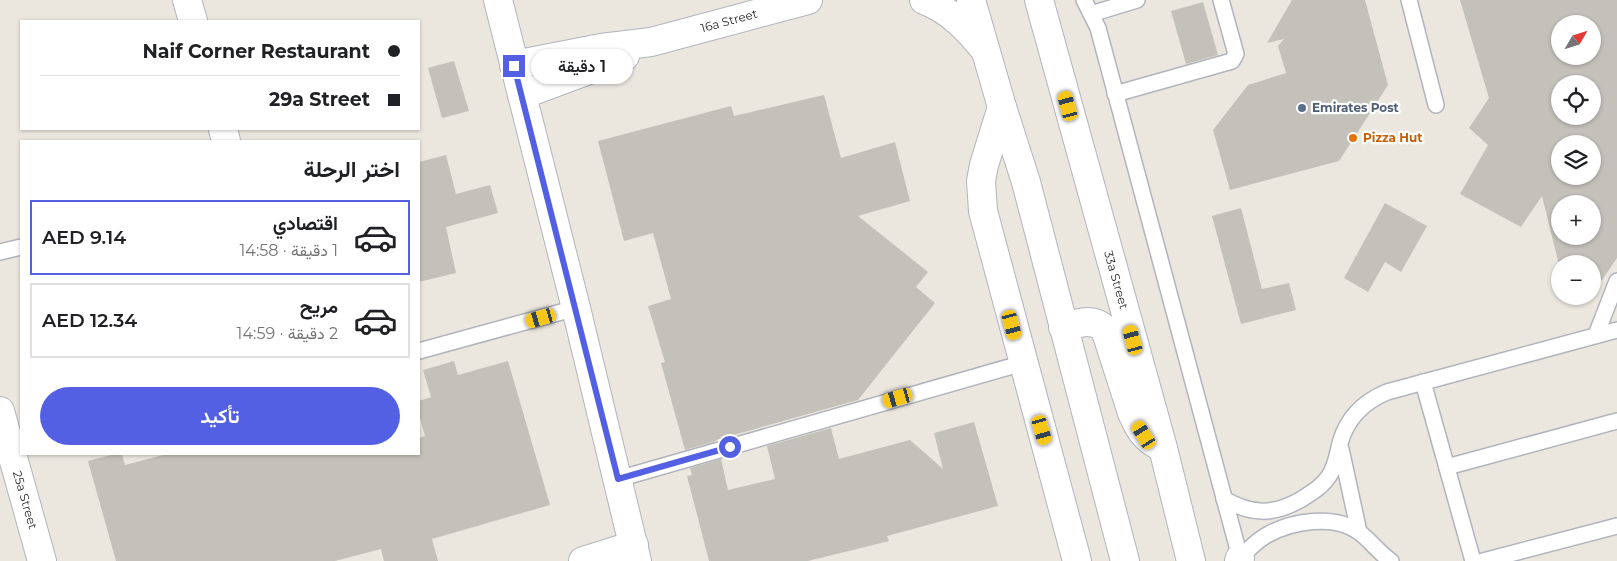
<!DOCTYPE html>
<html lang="ar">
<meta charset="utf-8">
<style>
:root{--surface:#fff;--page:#f6f6f6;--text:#202124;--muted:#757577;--line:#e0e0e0;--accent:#5360e4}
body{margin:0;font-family:Montserrat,Vazirmatn,sans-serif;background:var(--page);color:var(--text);direction:rtl;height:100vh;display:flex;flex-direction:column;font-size:19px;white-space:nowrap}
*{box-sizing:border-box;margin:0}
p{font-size:16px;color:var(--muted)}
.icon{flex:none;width:28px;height:28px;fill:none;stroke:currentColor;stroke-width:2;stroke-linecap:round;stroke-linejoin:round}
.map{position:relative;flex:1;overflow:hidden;direction:ltr}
.side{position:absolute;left:20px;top:140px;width:400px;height:315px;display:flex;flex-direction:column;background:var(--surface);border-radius:0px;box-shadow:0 1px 4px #0004;direction:rtl}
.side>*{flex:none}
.banner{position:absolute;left:20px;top:20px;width:400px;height:110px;border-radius:0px;box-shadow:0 1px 4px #0004;direction:rtl;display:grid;align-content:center;height:110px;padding:0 20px;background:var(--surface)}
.needle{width:32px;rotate:51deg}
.fabs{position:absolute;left:1551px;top:15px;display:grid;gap:10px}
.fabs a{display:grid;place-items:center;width:50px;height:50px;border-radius:50%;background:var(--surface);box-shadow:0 1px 4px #0004;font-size:25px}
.end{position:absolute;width:22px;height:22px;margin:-11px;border:6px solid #5360e4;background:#fff;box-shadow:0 0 0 2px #fff}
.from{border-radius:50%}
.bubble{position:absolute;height:35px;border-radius:18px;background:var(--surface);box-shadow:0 1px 4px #0004;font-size:16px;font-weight:600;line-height:35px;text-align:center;direction:rtl}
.car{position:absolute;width:15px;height:30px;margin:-15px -8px;border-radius:6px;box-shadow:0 0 4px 1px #0007;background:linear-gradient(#f5c518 24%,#345 0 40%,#f5c518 0 76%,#345 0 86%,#f5c518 0)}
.banner b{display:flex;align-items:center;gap:18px;height:48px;font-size:19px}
.banner b+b{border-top:1px solid var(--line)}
.banner i{width:12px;height:12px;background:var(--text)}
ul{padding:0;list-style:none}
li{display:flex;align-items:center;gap:15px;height:75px;margin:0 10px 8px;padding:0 10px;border:2px solid var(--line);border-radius:0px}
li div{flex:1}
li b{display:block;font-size:19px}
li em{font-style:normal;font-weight:600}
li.current{border-color:var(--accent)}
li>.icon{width:45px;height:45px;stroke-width:1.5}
h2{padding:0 20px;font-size:22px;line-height:60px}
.action{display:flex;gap:10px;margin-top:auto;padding:10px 20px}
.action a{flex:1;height:58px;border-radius:30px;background:var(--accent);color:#fff;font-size:20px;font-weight:600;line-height:58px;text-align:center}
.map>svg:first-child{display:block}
</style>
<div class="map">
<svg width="1617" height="561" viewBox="0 0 1617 561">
<rect width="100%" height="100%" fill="#ebe7df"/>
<g fill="#c4c1ba" fill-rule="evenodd">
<path d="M1292,0H1365L1388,85L1339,161L1230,190L1213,130L1248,85L1286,73L1278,46L1284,39L1267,43Z"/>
<path d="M1460,0H1617V258L1602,280L1592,283V264H1560V269L1542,196L1521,227L1460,194L1488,145L1469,128L1489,98ZM1560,24H1592V56H1560ZM1560,84H1592V116H1560ZM1560,144H1592V176H1560ZM1560,204H1592V236H1560Z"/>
<path d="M1203,2L1218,55L1186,64L1171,11Z"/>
<path d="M454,61L469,111L442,118L428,68Z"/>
<path d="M824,95L841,158L895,142L910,201L858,216L928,272L916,287L935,303L858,400L716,440V441L685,450L661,363L665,362L648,306L671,299L653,233L624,241L598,141L731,106L734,116Z"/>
<path d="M446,155L456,194L490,185L498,213L446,227L456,273L419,282V162Z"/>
<path d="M1385,203L1427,226L1401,272L1385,262L1368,292L1344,278Z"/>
<path d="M1241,208L1262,289L1289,283L1296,310L1241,324L1212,216Z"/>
<path d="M454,361L458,375L508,361L550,505L432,539L438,561H384L381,549L335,561H116L88,461L115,454H122L125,465L167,454H419V438L425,436L419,414V401L431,397L423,370Z"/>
<path d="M974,422L998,506L887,536L889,541L808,561H709L687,476L692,475L690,468L721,459L728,490L775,479L767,446L831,428L839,459L910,440L943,469L934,433Z"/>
</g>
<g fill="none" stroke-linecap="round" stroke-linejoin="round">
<defs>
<g id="service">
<path d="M1084,0L1098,28L1241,561"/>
<path d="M1409,0L1436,105"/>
<path d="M1091,14L1137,0"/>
<path d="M1115,94L1232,61L1236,54L1221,0"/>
<path d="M0,252L21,247"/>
<path d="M1596,335L1617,281"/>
<path d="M419,351L576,308"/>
<path d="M1423,382L1473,561"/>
<path d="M1341,449L1359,532"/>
<path d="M1447,467L1617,421"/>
<path d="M618,479L1023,363"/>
<path d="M1224,499C1252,515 1273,515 1300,500C1311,493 1322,487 1329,476C1336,466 1337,455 1340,443C1347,418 1363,402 1387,392L1617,330"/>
<path d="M1240,558C1248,550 1256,541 1267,535C1292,521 1334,514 1359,532C1371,541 1379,553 1391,561"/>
<path d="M1483,561L1617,526"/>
</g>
<g id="minor">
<path d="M187,0L193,21"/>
<path d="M498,0L576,308L637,561"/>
<path d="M924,0C950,10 968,29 985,50"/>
<path d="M514,65L601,48L651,42L808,0"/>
<path d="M522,95L608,63L625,56"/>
<path d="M1002,107L984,165L981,181L983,211L1077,561"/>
<path d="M223,129L226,141"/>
<path d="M0,411L42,561"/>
<path d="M583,561L634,545"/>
</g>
<g id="tertiary">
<path d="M971,0L1002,107L1026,182L1125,561"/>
<path d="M1039,0L1163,448L1191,561"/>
<path d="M1063,327C1079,323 1092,317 1105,329L1132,413C1139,429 1145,440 1162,447"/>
<path d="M1239,561L1240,558"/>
</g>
</defs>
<use href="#service" stroke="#b2b4bd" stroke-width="18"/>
<use href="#minor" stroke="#b2b4bd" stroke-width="30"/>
<use href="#tertiary" stroke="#b2b4bd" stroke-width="30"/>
<use href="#service" stroke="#fff" stroke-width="15"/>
<use href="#minor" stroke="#fff" stroke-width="28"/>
<use href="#tertiary" stroke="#fff" stroke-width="28"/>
</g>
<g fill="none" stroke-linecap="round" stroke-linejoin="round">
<path stroke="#5360e4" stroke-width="6" d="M514,66L618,479L730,447"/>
</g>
<circle fill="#5c6f8a" stroke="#fff" stroke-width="2" cx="1302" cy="108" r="5"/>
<circle fill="#e8710a" stroke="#fff" stroke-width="2" cx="1353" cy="138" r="5"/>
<g text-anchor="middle" stroke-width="4.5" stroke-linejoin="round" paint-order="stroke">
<g font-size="12" fill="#2b2b2b" stroke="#fff">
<text transform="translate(729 21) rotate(-15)" y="4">16a Street</text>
<text transform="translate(1116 280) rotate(74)" y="4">33a Street</text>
<text transform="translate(25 500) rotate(74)" y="4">25a Street</text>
</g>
<g font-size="12" font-weight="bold" fill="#4e5e75" stroke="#fff" text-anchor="start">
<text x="1312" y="112">Emirates Post</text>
</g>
<g font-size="12" font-weight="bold" fill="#c56008" stroke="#fff" text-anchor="start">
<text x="1363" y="142">Pizza Hut</text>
</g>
</g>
</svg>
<div class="fabs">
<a><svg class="needle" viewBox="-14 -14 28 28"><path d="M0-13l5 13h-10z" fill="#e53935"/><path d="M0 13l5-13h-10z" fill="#757577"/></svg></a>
<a><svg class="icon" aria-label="locate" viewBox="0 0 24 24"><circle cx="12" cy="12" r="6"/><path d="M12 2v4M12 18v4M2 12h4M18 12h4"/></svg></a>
<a><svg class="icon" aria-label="layers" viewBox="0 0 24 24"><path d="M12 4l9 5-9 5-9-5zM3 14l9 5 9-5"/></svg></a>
<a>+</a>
<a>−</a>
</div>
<i class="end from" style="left:730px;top:447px"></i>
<i class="end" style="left:514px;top:66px"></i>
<div class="bubble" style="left:531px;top:49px;width:102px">1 دقيقة</div>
<i class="car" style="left:1068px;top:106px;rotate:345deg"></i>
<i class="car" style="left:541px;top:318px;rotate:254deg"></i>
<i class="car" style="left:1012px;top:325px;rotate:165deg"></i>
<i class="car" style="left:1133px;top:340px;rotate:345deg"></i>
<i class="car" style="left:898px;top:398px;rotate:254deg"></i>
<i class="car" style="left:1042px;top:430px;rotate:164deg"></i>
<i class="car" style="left:1144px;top:435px;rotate:328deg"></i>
<div class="banner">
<b><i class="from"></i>Naif Corner Restaurant</b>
<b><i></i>29a Street</b>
</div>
<section class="side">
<h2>اختر الرحلة</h2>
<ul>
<li class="current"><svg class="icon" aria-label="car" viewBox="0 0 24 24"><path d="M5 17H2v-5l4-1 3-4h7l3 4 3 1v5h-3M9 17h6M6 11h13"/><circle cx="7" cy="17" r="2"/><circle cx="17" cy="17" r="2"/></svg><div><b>اقتصادي</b><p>1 دقيقة · 14:58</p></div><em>AED 9.14</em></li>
<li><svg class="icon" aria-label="car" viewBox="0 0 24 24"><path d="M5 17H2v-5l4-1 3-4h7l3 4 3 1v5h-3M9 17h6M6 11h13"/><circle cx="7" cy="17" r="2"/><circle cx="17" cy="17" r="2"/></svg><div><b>مريح</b><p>2 دقيقة · 14:59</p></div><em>AED 12.34</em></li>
</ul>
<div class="action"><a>تأكيد</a></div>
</section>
</div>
